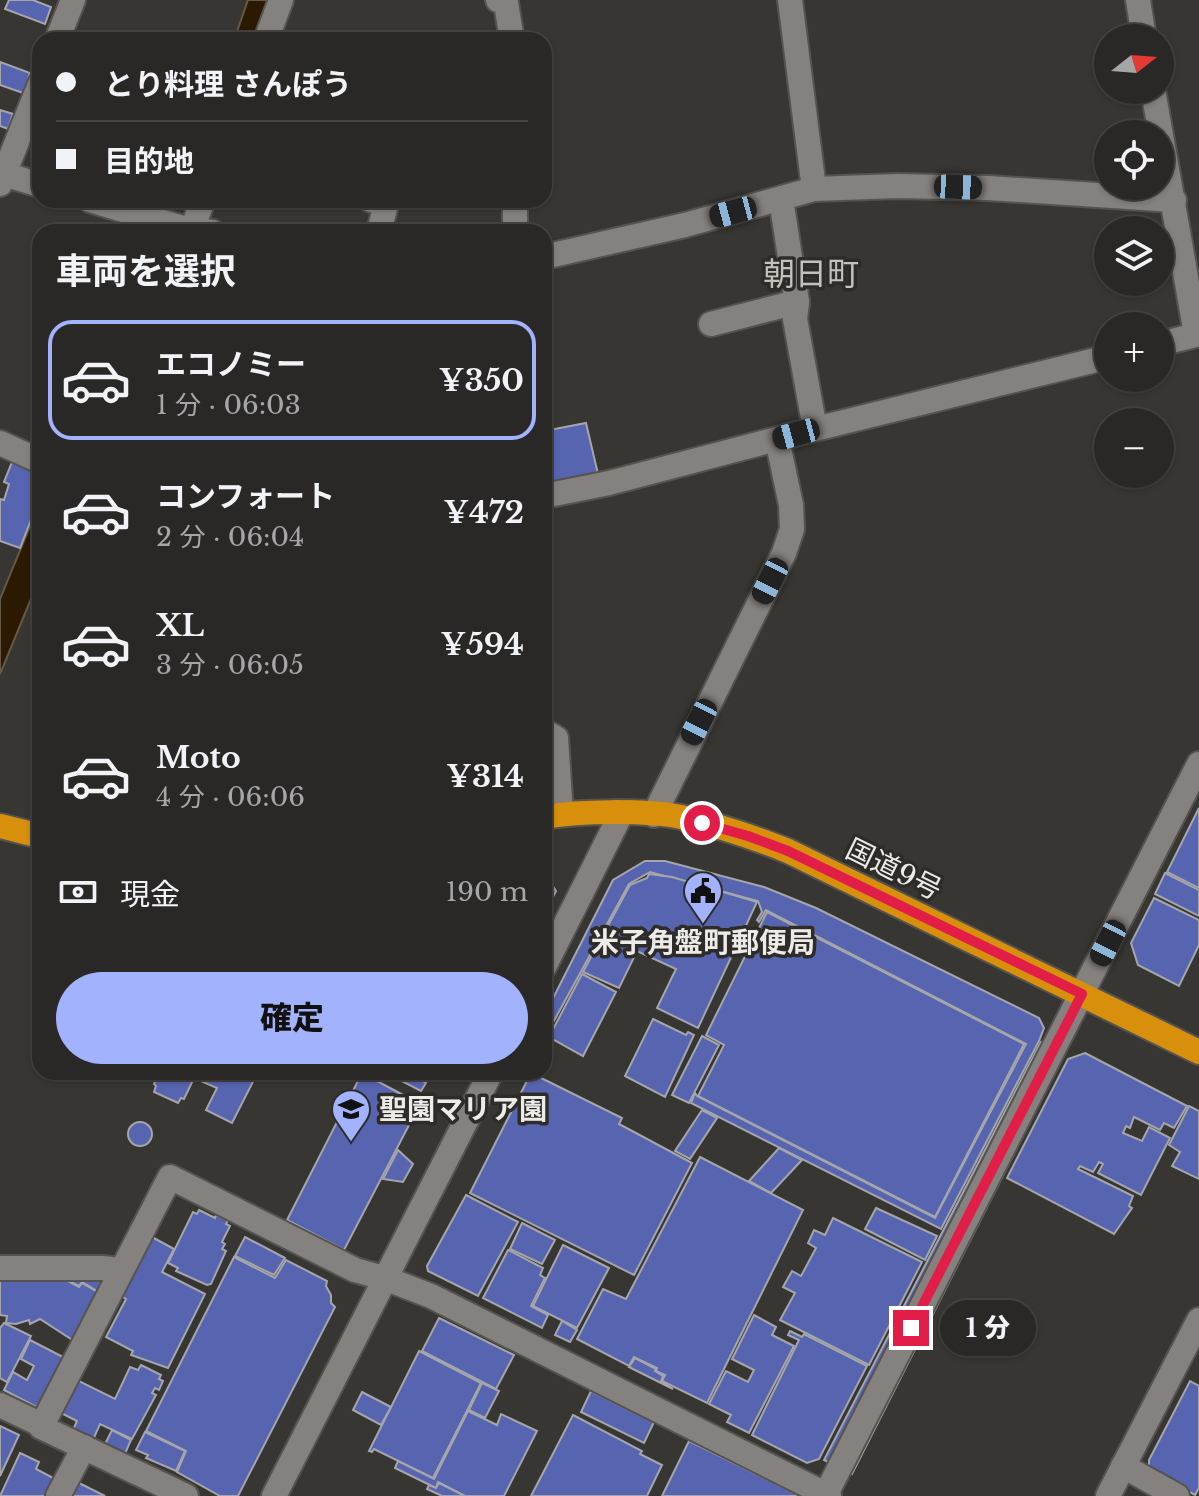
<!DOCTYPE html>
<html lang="ja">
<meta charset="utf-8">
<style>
:root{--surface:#2a2826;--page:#32302e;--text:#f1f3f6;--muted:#a5a6a7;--line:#464443;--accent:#a2b2fd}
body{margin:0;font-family:"Libre Baskerville","Noto Sans JP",serif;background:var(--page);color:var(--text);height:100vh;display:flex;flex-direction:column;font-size:30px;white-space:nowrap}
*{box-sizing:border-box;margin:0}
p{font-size:26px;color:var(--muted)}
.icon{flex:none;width:44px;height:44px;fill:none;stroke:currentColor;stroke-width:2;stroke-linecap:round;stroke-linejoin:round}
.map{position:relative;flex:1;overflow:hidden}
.sheet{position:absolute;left:32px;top:224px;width:520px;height:856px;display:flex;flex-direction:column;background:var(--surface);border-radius:24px;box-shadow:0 2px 6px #0004,0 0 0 2px var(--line)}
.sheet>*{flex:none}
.banner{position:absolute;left:32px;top:32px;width:520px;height:176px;border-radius:24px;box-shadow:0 2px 6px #0004,0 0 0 2px var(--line);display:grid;align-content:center;height:176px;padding:0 24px;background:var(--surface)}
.needle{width:52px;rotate:73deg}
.controls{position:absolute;left:1094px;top:24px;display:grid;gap:16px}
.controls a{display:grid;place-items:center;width:80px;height:80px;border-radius:50%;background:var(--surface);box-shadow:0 2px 6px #0004,0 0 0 2px var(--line);font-size:40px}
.end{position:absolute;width:36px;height:36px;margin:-18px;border:10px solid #e11d48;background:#fff;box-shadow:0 0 0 4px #fff}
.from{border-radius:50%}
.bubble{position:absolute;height:56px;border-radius:28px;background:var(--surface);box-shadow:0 2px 6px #0004,0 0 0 2px var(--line);font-size:26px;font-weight:800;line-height:56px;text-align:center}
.car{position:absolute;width:24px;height:48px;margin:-24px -12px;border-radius:10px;box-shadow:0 0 6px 2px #0007;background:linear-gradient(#222 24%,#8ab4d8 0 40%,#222 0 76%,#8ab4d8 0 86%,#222 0)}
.banner b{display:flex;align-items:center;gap:28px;height:76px;font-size:30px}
.banner b+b{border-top:2px solid var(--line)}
.banner i{width:20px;height:20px;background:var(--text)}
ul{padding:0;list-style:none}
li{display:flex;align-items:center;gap:24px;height:120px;margin:0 16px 12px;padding:0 8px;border:4px solid transparent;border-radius:24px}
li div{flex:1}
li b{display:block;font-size:30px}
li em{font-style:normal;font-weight:800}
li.current{border-color:var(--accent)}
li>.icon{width:72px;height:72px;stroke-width:1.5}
h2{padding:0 24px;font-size:36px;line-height:96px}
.pay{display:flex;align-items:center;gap:20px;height:88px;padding:0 24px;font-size:30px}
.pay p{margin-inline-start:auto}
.action{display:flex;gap:16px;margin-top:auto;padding:16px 24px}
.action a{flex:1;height:92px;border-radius:48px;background:var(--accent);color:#111;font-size:32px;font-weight:800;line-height:92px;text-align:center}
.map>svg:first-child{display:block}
</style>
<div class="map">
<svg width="1199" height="1496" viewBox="0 0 1199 1496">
<rect width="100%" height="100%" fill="#383632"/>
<g fill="#2b1a01" stroke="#655946" stroke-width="2">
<path d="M248,0H274L258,40H234Z"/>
<path d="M40,502V577L0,674V599Z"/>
</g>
<g fill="#5764b0" stroke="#a5a6ab" stroke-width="2">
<path d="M9,0H33L51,7L45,24L5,9Z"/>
<path d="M0,62L30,73L23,93L0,85Z"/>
<path d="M0,110L13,114L8,129L0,126Z"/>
<path d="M586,423L598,474L544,486V431Z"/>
<path d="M12,462L40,473V497L20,548L0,541V499L4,500L9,484L4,482Z"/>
<path d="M1199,808V888L1167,872Z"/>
<path d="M645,861H665L764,887L816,908L1039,1018L1044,1028L1039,1041L941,1229L691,1103L695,1093L697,1096L935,1218L1026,1044L766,910L759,922L757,920L762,912L758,901L650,872L629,884L544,1039V1016L613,880Z"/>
<path d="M544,872L556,891L544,914Z"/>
<path d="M1165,873L1199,890V916L1155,894Z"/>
<path d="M649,874L672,877L757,902L698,1028L657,1008L676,969L637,951L619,988L583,972L630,885L647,878Z"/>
<path d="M1154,898L1199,920V945L1179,986L1138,965L1131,943Z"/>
<path d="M767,912L1024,1044L935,1217L698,1096L724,1045L706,1035Z"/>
<path d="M582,974L616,992L583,1056L549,1037Z"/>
<path d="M653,1019L686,1035L688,1032L694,1035L665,1097L625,1076Z"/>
<path d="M702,1036L719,1045L689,1103L672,1095Z"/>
<path d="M1041,1042L1064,1055L852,1474L824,1460Z"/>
<path d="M1085,1053L1187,1106L1174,1128L1164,1123L1160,1130L1134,1117L1130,1128L1126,1126L1123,1133L1142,1141L1149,1127L1170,1138L1141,1195L1098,1173L1103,1164L1099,1162L1093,1172L1080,1166L1078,1169L1133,1196L1129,1206L1132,1208L1114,1234L1007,1178L1068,1059Z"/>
<path d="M159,1072H258L232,1123L206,1110L217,1088L194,1078L184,1099L181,1098L178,1103L154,1092L156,1086L154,1084Z"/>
<path d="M405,1072L426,1083L421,1091L386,1073Z"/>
<path d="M362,1073L420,1104L344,1250L287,1220Z"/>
<path d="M531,1073L622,1118L619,1124L692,1163L634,1275L470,1193Z"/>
<path d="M1189,1106L1199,1111V1179L1172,1166L1180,1152L1169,1145Z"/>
<path d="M702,1110L717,1118L690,1159L675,1151Z"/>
<circle cx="140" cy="1134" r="12"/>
<path d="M779,1148L802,1160L771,1193L749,1181Z"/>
<path d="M398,1150L413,1164L403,1182L383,1179Z"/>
<path d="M700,1157L803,1210L707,1403L662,1381L665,1375L656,1371L657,1368L634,1357L629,1366L577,1339L603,1289L626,1299Z"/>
<path d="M466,1195L518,1222L478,1296L428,1271L427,1266Z"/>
<path d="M876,1208L937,1236L925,1260L865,1229Z"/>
<path d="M199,1210L215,1218L216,1215L228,1220L226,1224L230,1226L222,1242L225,1244L222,1249L226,1251L211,1284L207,1285L176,1271L178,1268L168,1263L193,1212L197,1214Z"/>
<path d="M833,1218L922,1262L869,1365L780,1320L795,1293L783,1287L792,1271L801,1276L816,1248L808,1243L814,1230L825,1235Z"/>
<path d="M522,1223L555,1240L542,1264L510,1249Z"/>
<path d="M152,1237L174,1249L162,1272L205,1294L168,1368L131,1355L133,1351L106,1337L126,1299L121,1296Z"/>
<path d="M245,1237L285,1258L274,1275L235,1256Z"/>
<path d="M563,1245L609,1268L577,1328L533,1306Z"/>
<path d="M508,1250L543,1268L540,1275L545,1278L531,1306L548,1315L542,1328L483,1298Z"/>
<path d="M234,1257L275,1278L286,1260L327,1281L326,1286L331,1295V1303L335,1307L238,1496H220L177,1472L186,1451L146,1431Z"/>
<path d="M0,1277L64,1279L79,1287L82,1283L99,1293L74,1341L40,1319L30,1324L29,1320L16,1324L6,1323L7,1316L0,1315Z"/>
<path d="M100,1278L105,1281L99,1292L82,1282L79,1286L67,1280Z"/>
<path d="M754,1315L776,1327L772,1335L794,1346L749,1433L727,1422L731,1415L709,1404L726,1371L748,1382L754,1370L732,1359Z"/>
<path d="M439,1318L514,1355L496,1389L422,1351Z"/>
<path d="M562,1321L577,1330L570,1342L555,1335Z"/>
<path d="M4,1323L31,1336L7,1382L0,1378V1328Z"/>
<path d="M790,1331L802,1337L804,1334L867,1366L819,1459L807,1463L752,1435L799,1340L788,1335Z"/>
<path d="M30,1340L65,1358L40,1409L4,1390L13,1372L27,1380L34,1366L21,1359Z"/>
<path d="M419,1351L481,1383L433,1478L374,1449L372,1452L369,1451Z"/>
<path d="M635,1358L656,1369L655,1371L663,1376L661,1381L673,1389L629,1367Z"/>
<path d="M141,1365L161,1375L159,1379L163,1381L159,1390L155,1388L152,1393L156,1395L132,1439L100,1424L93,1440L73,1430L77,1421L61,1413L77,1380L115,1399L130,1367L138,1370Z"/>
<path d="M1190,1381L1199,1386V1488L1195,1495L1149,1470V1460Z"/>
<path d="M482,1383L499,1391L485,1418L469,1410Z"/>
<path d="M591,1391L654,1422L644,1443L581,1412Z"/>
<path d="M362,1392L391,1407L381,1425L353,1410Z"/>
<path d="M468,1411L497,1425L501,1414L537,1431L504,1496H465L438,1482L436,1488L395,1468L398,1461L434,1479Z"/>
<path d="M573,1415L642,1451L640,1454L662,1465L647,1496H531Z"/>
<path d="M0,1426L19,1435L0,1476Z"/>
<path d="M112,1430L131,1440L124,1456L104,1446Z"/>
<path d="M145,1432L185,1451L176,1471L146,1458L148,1455L136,1450Z"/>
<path d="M689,1441L801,1496H662Z"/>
<path d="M20,1453L39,1462L36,1469L57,1480L49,1496H0Z"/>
<path d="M77,1482L105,1496H70Z"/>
<path d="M439,1483L463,1495V1496H442L427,1489L429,1485L436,1488Z"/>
</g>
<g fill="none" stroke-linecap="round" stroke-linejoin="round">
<defs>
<g id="minor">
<path d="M498,0L506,3L512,40"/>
<path d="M790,0L814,189"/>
<path d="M1138,0L1144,38"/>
<path d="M57,40L73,0"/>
<path d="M266,40L281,0"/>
<path d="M1153,90L1196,334"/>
<path d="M4,174L40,185"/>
<path d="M0,184L40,84"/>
<path d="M781,199L797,302L795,319L815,429"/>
<path d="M90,200L186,229L212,232"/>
<path d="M371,200L386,204L379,232"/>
<path d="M191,232L203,200"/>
<path d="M515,232V200"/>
<path d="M544,257L685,225L814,189L898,186L988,188L1174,200"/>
<path d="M711,324L797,302"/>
<path d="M1160,344L1199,334"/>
<path d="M0,443L40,461"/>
<path d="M544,496L609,483L815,429L1108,357"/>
<path d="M544,731L556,738L561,814"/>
<path d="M654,815L784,553L792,529L791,505L777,439"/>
<path d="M544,967L621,814"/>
<path d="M0,1268H102L121,1270"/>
<path d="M0,1405L42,1425"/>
<path d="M1123,1466L1177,1496"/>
<path d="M58,1496L84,1447"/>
<path d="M186,1496L41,1427L170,1177L355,1270L387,1279L431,1296L829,1496"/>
<path d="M274,1496L491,1072"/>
<path d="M825,1496L1199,764"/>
<path d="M1108,1496L1199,1320"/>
</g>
<g id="highway">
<path d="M544,817C580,811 645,810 681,817C717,825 753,837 788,851L1199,1052"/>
<path d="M0,826L40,836"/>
</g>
</defs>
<use href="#minor" stroke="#555350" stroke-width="28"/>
<use href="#highway" stroke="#555350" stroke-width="28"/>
<use href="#minor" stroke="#85817e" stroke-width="24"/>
<use href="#highway" stroke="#d78f0c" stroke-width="24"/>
</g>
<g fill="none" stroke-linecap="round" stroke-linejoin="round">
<path stroke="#e11d48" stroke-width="10" d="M702,823L748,836L788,851L1082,994L911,1328"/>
</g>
<defs>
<symbol id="civic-pin" viewBox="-11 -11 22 30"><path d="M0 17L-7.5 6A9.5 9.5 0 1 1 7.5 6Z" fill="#a2b2fd" stroke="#2e2c28"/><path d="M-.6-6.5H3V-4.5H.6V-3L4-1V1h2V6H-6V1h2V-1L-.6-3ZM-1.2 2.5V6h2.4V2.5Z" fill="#111"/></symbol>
<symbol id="school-pin" viewBox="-11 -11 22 30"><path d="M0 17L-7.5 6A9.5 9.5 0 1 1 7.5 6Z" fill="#a2b2fd" stroke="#2e2c28"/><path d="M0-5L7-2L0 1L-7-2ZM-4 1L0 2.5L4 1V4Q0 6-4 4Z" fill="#111"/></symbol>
</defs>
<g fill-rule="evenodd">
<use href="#civic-pin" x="681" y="869" width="44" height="60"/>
<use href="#school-pin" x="329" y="1087" width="44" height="60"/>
</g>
<g text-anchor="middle" stroke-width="7" stroke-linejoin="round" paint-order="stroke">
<g font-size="28" fill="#ecebe8" stroke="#2e2c28">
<text transform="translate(894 869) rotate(26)" y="10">国道9号</text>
</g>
<g font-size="28" font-weight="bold" fill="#ecebe8" stroke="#2e2c28">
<text x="703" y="952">米子角盤町郵便局</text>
<text x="379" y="1119" text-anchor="start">聖園マリア園</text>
</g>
<g font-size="32" fill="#c4c1bd" stroke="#2e2c28">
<text x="811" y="285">朝日町</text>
</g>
</g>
</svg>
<div class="controls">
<a><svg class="needle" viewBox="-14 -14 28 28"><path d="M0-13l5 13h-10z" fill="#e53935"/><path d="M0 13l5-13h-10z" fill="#a5a6a7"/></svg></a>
<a><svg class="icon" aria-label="locate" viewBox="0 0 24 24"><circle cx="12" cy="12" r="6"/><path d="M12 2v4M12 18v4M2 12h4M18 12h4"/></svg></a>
<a><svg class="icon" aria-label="layers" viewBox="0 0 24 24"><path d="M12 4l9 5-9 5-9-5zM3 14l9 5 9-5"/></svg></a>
<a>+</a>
<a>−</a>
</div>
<i class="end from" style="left:702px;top:823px"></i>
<i class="end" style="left:911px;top:1328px"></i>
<div class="bubble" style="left:940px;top:1300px;width:96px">1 分</div>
<i class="car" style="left:958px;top:187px;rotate:92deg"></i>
<i class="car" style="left:733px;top:212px;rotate:255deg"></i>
<i class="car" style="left:796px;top:434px;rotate:255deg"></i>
<i class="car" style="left:770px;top:581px;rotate:207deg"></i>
<i class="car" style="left:699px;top:722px;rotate:207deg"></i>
<i class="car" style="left:1108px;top:943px;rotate:207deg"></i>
<div class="banner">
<b><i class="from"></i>とり料理 さんぽう</b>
<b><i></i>目的地</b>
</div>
<section class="sheet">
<h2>車両を選択</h2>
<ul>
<li class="current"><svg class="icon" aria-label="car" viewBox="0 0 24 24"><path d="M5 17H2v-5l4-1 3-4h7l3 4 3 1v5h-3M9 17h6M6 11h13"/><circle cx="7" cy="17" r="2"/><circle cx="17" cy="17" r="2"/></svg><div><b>エコノミー</b><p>1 分 · 06:03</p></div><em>¥350</em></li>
<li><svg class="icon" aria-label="car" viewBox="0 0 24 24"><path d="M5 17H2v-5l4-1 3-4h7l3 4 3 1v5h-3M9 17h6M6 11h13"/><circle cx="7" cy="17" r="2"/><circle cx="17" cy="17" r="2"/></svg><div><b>コンフォート</b><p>2 分 · 06:04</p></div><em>¥472</em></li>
<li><svg class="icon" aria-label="car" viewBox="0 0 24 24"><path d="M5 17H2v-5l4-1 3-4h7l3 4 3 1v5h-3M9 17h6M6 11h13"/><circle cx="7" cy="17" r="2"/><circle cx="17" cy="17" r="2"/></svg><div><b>XL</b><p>3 分 · 06:05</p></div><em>¥594</em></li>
<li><svg class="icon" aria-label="car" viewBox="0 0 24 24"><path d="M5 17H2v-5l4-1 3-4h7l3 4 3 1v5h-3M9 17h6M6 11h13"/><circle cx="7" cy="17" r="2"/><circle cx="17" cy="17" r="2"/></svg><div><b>Moto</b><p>4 分 · 06:06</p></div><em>¥314</em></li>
</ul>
<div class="pay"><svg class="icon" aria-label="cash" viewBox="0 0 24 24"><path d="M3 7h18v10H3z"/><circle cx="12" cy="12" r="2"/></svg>現金<p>190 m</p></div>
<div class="action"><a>確定</a></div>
</section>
</div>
